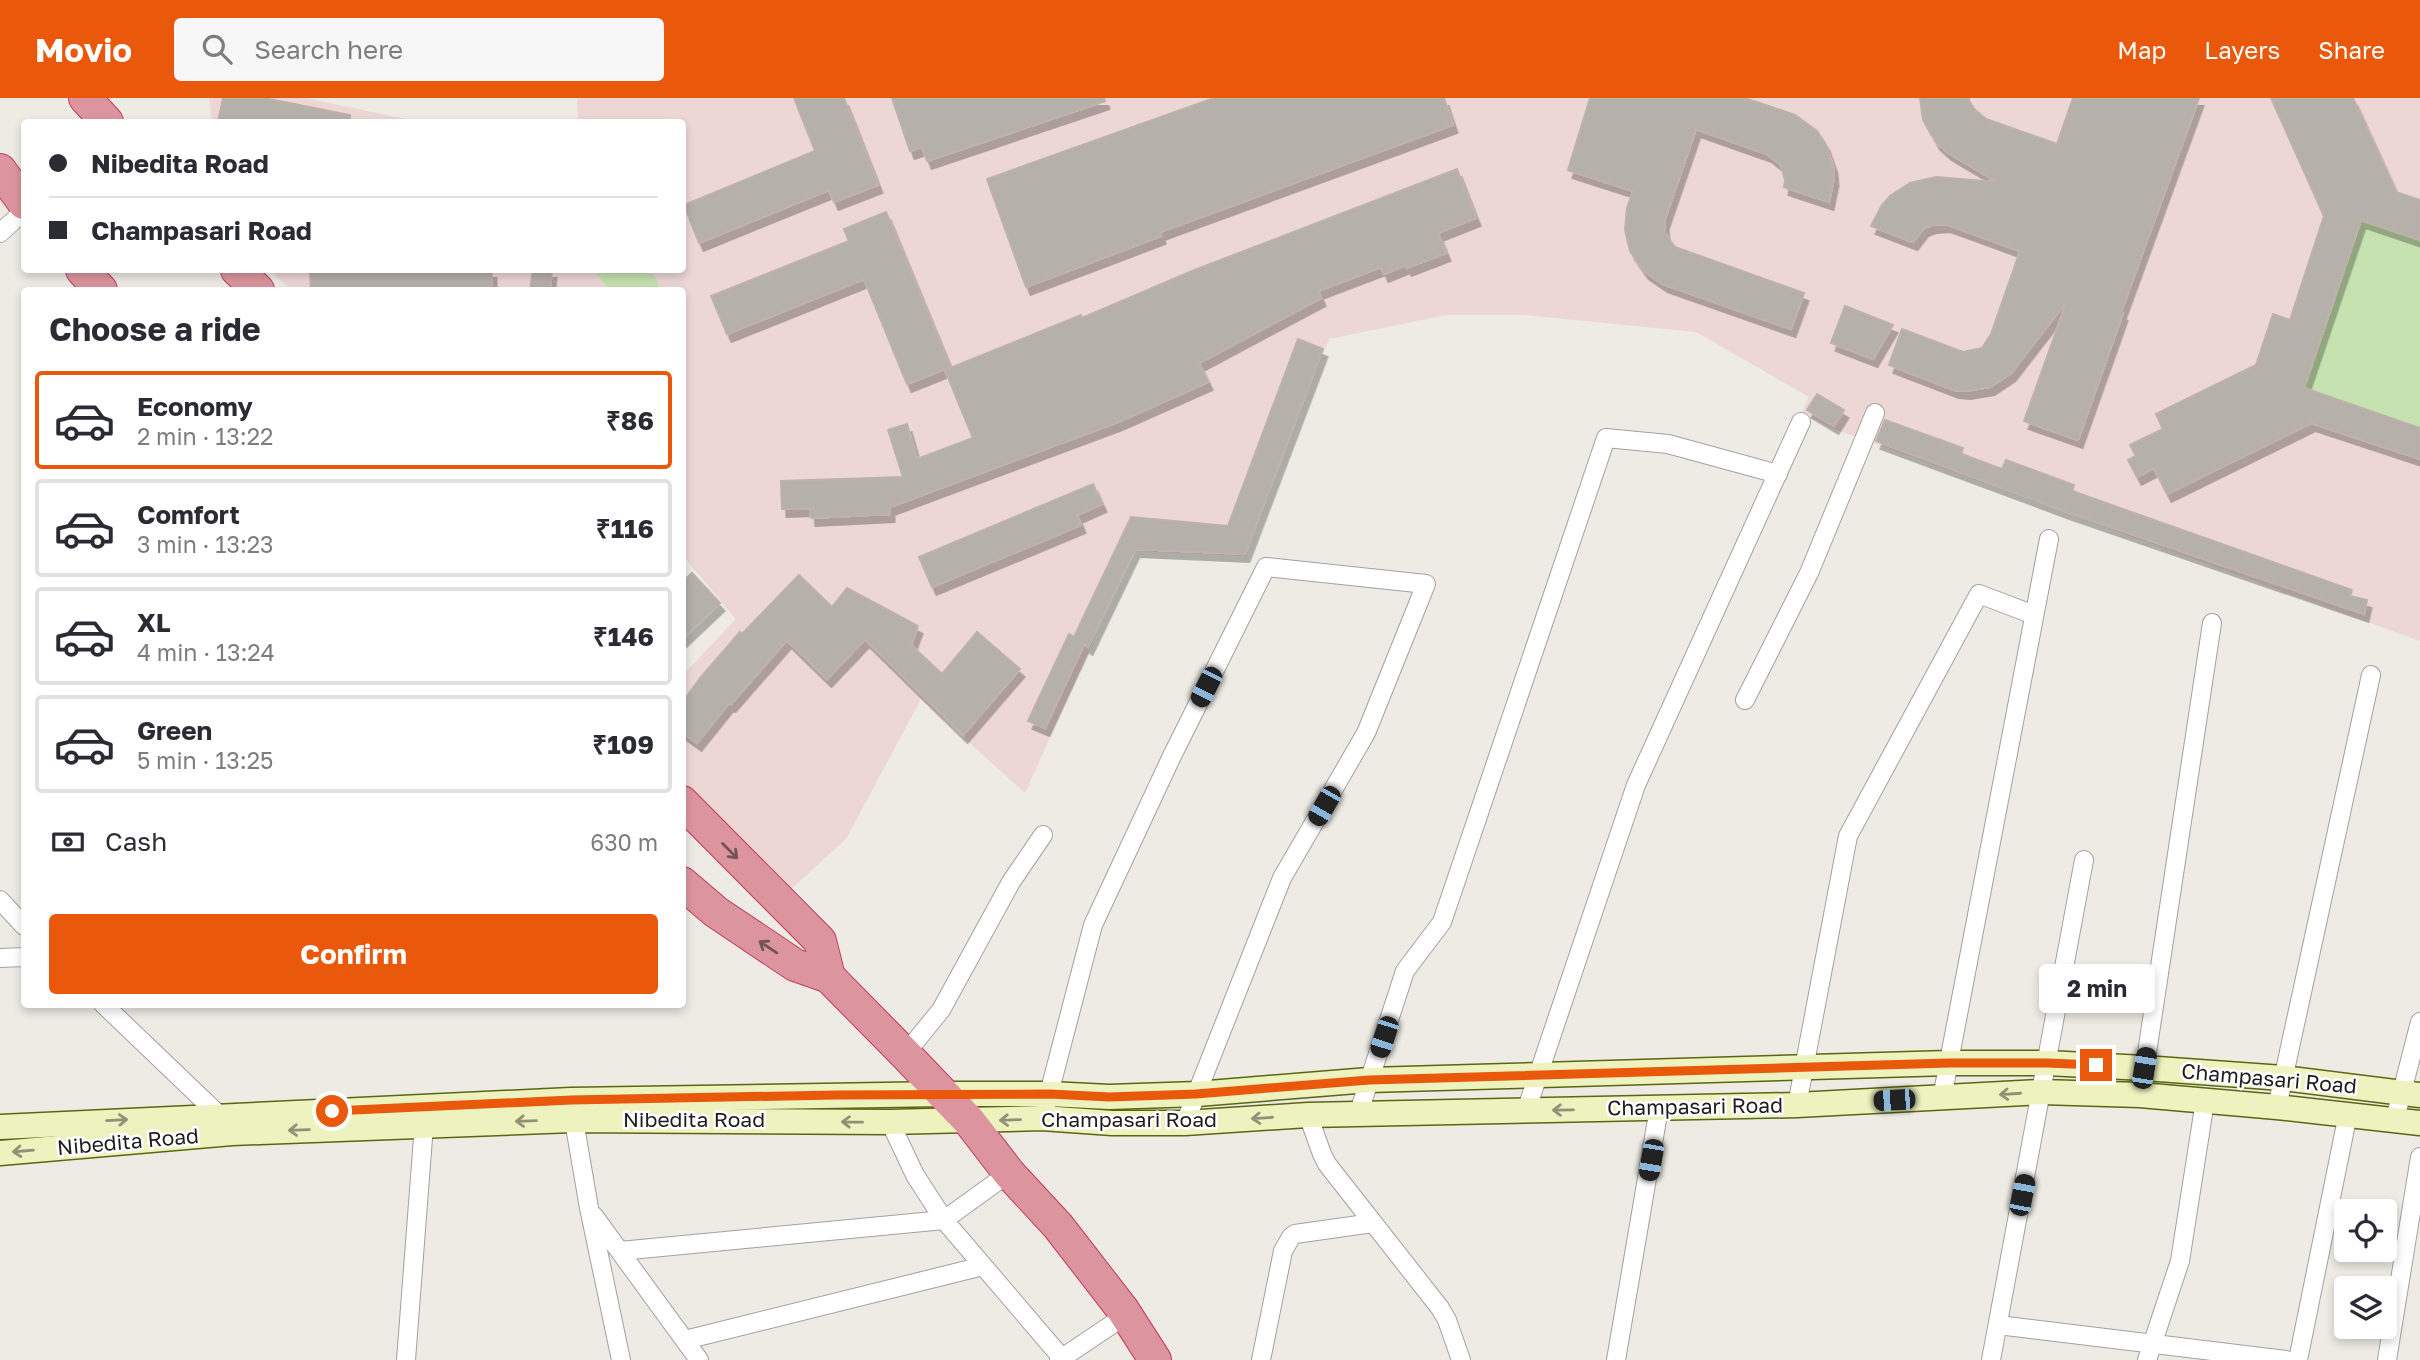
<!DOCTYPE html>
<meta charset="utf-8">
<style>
:root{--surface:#fff;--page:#f7f7f7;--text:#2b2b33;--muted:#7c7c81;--line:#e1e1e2;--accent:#ea580c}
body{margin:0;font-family:"Golos Text",sans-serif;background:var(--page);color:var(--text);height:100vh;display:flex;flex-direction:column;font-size:26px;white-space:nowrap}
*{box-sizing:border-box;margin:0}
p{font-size:23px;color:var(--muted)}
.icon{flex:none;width:38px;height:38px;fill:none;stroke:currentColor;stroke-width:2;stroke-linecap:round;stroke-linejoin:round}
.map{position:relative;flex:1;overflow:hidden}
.sheet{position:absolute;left:21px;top:189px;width:665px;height:721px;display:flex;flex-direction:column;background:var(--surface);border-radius:7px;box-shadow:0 4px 10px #0003}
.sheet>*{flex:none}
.hud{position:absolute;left:21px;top:21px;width:665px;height:154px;border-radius:7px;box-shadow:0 4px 10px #0003;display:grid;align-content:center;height:154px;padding:0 28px;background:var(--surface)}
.buttons{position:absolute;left:2334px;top:1101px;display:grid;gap:14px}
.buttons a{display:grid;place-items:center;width:63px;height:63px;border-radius:7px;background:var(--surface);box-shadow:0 4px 10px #0003;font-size:35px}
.end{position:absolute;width:32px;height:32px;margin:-16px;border:9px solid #ea580c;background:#fff;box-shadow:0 0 0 4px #fff}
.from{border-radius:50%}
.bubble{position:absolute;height:49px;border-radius:7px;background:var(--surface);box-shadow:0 4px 10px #0003;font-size:23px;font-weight:700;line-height:49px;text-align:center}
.car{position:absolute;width:21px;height:42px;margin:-21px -10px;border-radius:9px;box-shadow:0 0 5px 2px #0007;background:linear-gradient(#222 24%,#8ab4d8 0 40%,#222 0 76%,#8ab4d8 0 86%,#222 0)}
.hud b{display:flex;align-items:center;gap:24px;height:66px;font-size:26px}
.hud b+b{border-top:2px solid var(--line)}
.hud i{width:18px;height:18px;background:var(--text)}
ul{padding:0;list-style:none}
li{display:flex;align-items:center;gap:21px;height:98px;margin:0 14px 10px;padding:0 14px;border:4px solid var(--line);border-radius:7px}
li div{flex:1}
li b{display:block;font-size:26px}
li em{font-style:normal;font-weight:700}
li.selected{border-color:var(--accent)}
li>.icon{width:63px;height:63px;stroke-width:1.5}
h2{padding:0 28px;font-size:32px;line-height:84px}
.pay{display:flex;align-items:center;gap:18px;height:77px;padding:0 28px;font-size:26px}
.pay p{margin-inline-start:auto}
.cta{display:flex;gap:14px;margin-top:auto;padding:14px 28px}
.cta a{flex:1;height:80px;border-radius:7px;background:var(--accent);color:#fff;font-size:28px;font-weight:700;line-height:80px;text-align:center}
header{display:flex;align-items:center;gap:42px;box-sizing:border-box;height:98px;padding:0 35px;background:var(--accent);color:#fff}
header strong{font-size:33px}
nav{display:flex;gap:38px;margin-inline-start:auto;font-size:24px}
.search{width:490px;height:63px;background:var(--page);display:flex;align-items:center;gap:18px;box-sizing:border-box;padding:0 24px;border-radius:7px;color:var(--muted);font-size:26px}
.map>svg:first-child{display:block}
</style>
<header>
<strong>Movio</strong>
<div class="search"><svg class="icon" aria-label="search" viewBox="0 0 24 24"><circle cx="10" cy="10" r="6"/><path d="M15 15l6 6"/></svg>Search here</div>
<nav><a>Map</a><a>Layers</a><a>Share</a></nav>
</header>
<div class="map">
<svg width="2420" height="1262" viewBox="0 0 2420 1262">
<defs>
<filter id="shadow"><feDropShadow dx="4.5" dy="8" stdDeviation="0" flood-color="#0004"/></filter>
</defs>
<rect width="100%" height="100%" fill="#edebe4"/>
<g fill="#ecd7d5">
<path d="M209,0H305L420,24H212Z"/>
<path d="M577,0H2420V543L1834,331L1802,315L1809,299L1696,234L1525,217H1446L1329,241L1246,458L1134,453L1025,695L921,601L846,741L789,793L683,687V577L736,521L683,458L682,192H291L269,172H682V24H578Z"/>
</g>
<g fill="#c6e2b0">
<path d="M2361,122L2420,142V329L2304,290Z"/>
<path d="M594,172H649L657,182L660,192H609Z"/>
</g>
<g fill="#b6b0aa" stroke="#bdb2a8" stroke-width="2" filter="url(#shadow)">
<path d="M223,0H264L350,17V24H218Z"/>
<path d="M794,0H844L878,87L834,104L829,92L699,145L684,107L815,53Z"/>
<path d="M892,0H1104L1105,3L927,63L922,49L910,53Z"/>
<path d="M1214,0H1444L1453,27L1160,134L1161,138L1026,189L987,81Z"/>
<path d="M1590,0H1745L1795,17L1817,33L1825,45L1833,68L1834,80L1829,104L1784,89L1785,82L1781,67L1767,56L1696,31L1664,124L1665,135L1675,149L1804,195L1791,231L1663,186L1644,173L1630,153L1625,132L1627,110L1633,93L1568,72Z"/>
<path d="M1920,0H1968L1973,10L1986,21L2057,46L2073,0H2199L2121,214L2123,215L2078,342L2024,323L2067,203L2011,275L1990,289L1966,293L1954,292L1889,267L1902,231L1963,254L1982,250L1991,236L2020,153L1946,126L1932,127L1924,130L1913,144L1871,128L1882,107L1890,98L1910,85L1936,79L1997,84L1947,54L1936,44L1923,22Z"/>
<path d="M2271,0H2353L2396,94L2420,102V142L2361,122L2304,290L2420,330V361L2311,325L2167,396L2154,370L2137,379L2128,362L2136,358L2130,347L2163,331L2156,316L2256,267L2273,216L2290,222L2324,118Z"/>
<path d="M1457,71L1476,120L1438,135L1446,155L1407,170L1406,167L1384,176L1381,169L1318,193L1321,200L1199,265L1208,284L1118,324L890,409V416L811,420L810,410L782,411L781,383L903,379L888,332L907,326L917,361L973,340L945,272L1081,217L1082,220L1192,173Z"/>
<path d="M886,114L950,269L907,286L864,181L727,236L711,198L849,143L844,131Z"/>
<path d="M336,172H492V192H311L310,173Z"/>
<path d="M533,172H552L550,192H530Z"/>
<path d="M1845,208L1893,227L1873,261L1831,245Z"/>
<path d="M1298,241L1323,251L1245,456L1135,451L1088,549L1084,546L1045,630L1028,623L1069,536L1074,539L1131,419L1228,428Z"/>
<path d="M1817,296L1844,312L1834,328L1807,312Z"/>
<path d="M1885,322L1963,350L1961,356L2002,371L2006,362L2074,387L2072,393L2352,492L2350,498L2367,502L2364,516L2065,413L1876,343Z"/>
<path d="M1093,386L1102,406L1077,417L1081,427L932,489L919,459Z"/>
<path d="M692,475L720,505L682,541V484Z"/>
<path d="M799,477L832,509L847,490L918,528L911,547L942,576L977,534L1020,571L963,637L865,541L827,581L787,542L731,606L729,605L697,645L682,634V605L700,580L740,534L742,536Z"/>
</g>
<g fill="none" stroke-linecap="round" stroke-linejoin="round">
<defs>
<g id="street">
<path d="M0,135L24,113"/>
<path d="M1745,602L1809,475L1875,315"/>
<path d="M0,802L24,828"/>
<path d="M0,860L24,859"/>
<path d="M103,906L219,1017"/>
<path d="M905,956L941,912L1011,784L1043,737"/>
<path d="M2143,981L2212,525"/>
<path d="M1942,1000L2049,441"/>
<path d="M1046,1007L1093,827L1171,660L1266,469L1426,486L1366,635L1282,780L1185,1025"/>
<path d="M1797,1007L1848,738L1979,496L2034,517"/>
<path d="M2277,1009L2371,577"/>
<path d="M572,1011L589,1110L621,1262"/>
<path d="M1526,1013L1636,687L1801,324"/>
<path d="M1308,1017L1322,1056L1327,1066L1440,1210L1447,1222L1461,1262"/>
<path d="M1358,1017L1405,873L1442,824L1606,340L1668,346L1778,376"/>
<path d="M2395,1021L2420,924"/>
<path d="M890,1024L915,1077L944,1122L1061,1259"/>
<path d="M594,1118L699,1262"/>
<path d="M620,1153L944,1122L1009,1075"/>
<path d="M1998,1227L2286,1262"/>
<path d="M685,1242L983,1168"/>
<path d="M406,1262L424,1027"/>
<path d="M1059,1262L1126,1217"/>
<path d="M1261,1262L1283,1153L1291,1139L1295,1136L1373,1125"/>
<path d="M1616,1262L1659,1010"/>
<path d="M1991,1262L2084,762"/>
<path d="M2147,1262L2180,1163L2205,1003"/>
<path d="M2298,1262L2348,1016"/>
<path d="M2387,1262L2420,1059"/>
</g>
<g id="secondary">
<path d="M0,1029L571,1002L943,996H1050L1109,999L1197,996L1369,982L1949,965H2047L2144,970L2283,980L2420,997"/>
<path d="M0,1055L232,1035L572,1022L890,1024L1042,1020L1112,1025H1185L1308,1017L1797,1007L2041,994L2140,997L2277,1009L2420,1025"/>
</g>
<g id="highway">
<path d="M85,0L107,24"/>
<path d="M0,72L24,105"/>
<path d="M82,172L101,192"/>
<path d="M237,172L258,192"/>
<path d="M682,704L820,843L829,879"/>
<path d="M682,785L716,814L795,867L829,879L905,956L969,1023L1009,1075L1058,1128L1123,1212L1155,1262"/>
</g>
</defs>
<use href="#street" stroke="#a1a1a1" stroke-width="20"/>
<use href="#secondary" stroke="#5a6711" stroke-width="27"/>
<use href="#highway" stroke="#c43861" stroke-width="34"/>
<use href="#street" stroke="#fff" stroke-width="18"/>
<use href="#secondary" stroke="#edf2be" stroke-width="24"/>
<use href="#highway" stroke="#dc959e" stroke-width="32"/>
</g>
<defs><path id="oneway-shaft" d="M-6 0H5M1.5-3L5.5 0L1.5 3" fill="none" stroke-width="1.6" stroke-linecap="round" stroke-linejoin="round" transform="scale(1.75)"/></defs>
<g stroke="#735357">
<use href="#oneway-shaft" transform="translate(730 753) rotate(45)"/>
<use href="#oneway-shaft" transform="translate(768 849) rotate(-146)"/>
</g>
<g stroke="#8f9276">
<use href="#oneway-shaft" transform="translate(2010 996) rotate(176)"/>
<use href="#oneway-shaft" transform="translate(1563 1012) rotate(179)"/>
<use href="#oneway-shaft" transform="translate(1262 1020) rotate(176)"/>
<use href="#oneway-shaft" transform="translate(117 1022) rotate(-3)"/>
<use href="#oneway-shaft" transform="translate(1010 1022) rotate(178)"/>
<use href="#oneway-shaft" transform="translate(526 1023) rotate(178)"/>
<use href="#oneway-shaft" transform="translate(852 1024) rotate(-179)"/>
<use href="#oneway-shaft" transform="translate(299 1032) rotate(178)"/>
<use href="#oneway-shaft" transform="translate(23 1053) rotate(175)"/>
</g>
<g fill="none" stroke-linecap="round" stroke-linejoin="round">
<path stroke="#ea580c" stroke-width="9" d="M332,1013L571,1002L837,997L1050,996L1109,999L1196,996L1369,982L1949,965H2047L2096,967"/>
</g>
<g text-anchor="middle" stroke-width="5" stroke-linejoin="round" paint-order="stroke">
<g font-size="21" fill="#1d1d1d" stroke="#fff">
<text transform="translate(2269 981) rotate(5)" y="7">Champasari Road</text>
<text transform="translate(1695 1009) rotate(-1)" y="7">Champasari Road</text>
<text x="694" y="1029">Nibedita Road</text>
<text x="1129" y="1029">Champasari Road</text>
<text transform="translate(128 1044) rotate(-5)" y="7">Nibedita Road</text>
</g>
</g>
</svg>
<div class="buttons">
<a><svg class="icon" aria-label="locate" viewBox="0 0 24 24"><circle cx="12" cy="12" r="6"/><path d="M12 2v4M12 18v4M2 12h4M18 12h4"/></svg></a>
<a><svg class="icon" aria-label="layers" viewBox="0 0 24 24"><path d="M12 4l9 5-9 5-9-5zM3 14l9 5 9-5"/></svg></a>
</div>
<i class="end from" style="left:332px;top:1013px"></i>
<i class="end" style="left:2096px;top:967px"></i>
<div class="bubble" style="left:2039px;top:866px;width:116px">2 min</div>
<i class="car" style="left:1206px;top:589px;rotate:207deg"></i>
<i class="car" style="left:1324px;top:708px;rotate:210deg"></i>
<i class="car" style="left:1384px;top:939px;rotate:198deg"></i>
<i class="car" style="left:2144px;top:970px;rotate:9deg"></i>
<i class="car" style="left:1894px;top:1002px;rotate:267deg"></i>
<i class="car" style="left:1651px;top:1062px;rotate:190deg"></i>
<i class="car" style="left:2022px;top:1097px;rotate:11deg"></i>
<div class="hud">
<b><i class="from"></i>Nibedita Road</b>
<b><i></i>Champasari Road</b>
</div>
<section class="sheet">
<h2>Choose a ride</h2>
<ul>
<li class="selected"><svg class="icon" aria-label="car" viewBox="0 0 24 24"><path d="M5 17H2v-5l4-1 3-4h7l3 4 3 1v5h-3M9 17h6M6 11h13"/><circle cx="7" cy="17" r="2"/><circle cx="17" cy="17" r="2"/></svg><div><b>Economy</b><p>2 min · 13:22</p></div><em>₹86</em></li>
<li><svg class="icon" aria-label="car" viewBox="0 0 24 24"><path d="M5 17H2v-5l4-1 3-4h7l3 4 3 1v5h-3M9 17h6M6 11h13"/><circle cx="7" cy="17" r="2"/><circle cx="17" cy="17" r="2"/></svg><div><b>Comfort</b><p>3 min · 13:23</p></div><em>₹116</em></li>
<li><svg class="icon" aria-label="car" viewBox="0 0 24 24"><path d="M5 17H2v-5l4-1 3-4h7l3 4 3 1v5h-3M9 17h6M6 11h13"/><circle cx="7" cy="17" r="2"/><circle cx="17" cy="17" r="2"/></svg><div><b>XL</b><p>4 min · 13:24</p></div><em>₹146</em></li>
<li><svg class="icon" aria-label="car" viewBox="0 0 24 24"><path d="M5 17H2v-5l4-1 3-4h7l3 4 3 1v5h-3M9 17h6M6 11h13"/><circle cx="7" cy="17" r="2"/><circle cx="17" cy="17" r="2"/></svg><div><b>Green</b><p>5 min · 13:25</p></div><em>₹109</em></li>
</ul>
<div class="pay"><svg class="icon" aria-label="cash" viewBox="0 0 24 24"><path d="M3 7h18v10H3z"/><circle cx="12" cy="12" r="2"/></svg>Cash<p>630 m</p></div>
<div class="cta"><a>Confirm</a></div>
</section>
</div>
